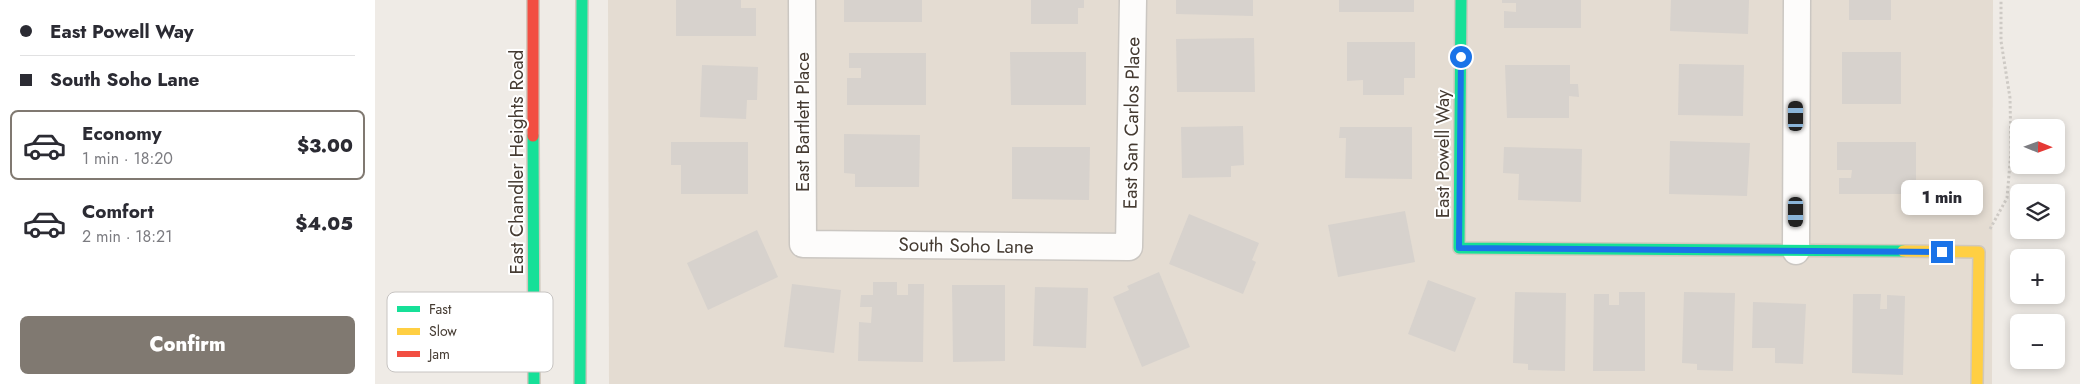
<!DOCTYPE html>
<meta charset="utf-8">
<style>
:root{--surface:#fff;--page:#f2f2f3;--text:#2b2b33;--muted:#7c7c81;--line:#e1e1e2;--accent:#807971}
body{margin:0;font-family:Jost,sans-serif;background:var(--page);color:var(--text);height:100vh;display:flex;flex-direction:column;font-size:19px;white-space:nowrap}
*{box-sizing:border-box;margin:0}
p{font-size:16px;color:var(--muted)}
.icon{flex:none;width:28px;height:28px;fill:none;stroke:currentColor;stroke-width:2;stroke-linecap:round;stroke-linejoin:round}
.map{position:relative;flex:1;overflow:hidden}
.details{display:flex;flex-direction:column;background:var(--surface);width:375px}
.details>*{flex:none}
.guide{display:grid;align-content:center;height:110px;padding:0 20px;background:var(--surface)}
.needle{width:32px;rotate:91deg}
.fabs{position:absolute;left:1635px;top:119px;display:grid;gap:10px}
.fabs a{display:grid;place-items:center;width:55px;height:55px;border-radius:8px;background:var(--surface);box-shadow:0 2px 8px #0003;font-size:25px}
.end{position:absolute;width:22px;height:22px;margin:-11px;border:6px solid #1a73e8;background:#fff;box-shadow:0 0 0 2px #fff}
.from{border-radius:50%}
.bubble{position:absolute;height:35px;border-radius:8px;background:var(--surface);box-shadow:0 2px 8px #0003;font-size:16px;font-weight:800;line-height:35px;text-align:center}
.car{position:absolute;width:15px;height:30px;margin:-15px -8px;border-radius:6px;box-shadow:0 0 4px 1px #0007;background:linear-gradient(#222 24%,#8ab4d8 0 40%,#222 0 76%,#8ab4d8 0 86%,#222 0)}
.guide b{display:flex;align-items:center;gap:18px;height:48px;font-size:19px}
.guide b+b{border-top:1px solid var(--line)}
.guide i{width:12px;height:12px;background:var(--text)}
ul{padding:0;list-style:none}
li{display:flex;align-items:center;gap:15px;height:70px;margin:0 10px 8px;padding:0 10px;border:2px solid transparent;border-radius:8px}
li div{flex:1}
li b{display:block;font-size:19px}
li em{font-style:normal;font-weight:800}
li.current{border-color:var(--accent)}
li>.icon{width:45px;height:45px;stroke-width:1.5}
.primary-button{display:flex;gap:10px;margin-top:auto;padding:10px 20px}
.primary-button a{flex:1;height:58px;border-radius:8px;background:var(--accent);color:#fff;font-size:20px;font-weight:800;line-height:58px;text-align:center}
main{display:flex;flex:1;min-height:0}
.map>svg:first-child{display:block}
</style>
<main>
<section class="details">
<div class="guide">
<b><i class="from"></i>East Powell Way</b>
<b><i></i>South Soho Lane</b>
</div>
<ul>
<li class="current"><svg class="icon" aria-label="car" viewBox="0 0 24 24"><path d="M5 17H2v-5l4-1 3-4h7l3 4 3 1v5h-3M9 17h6M6 11h13"/><circle cx="7" cy="17" r="2"/><circle cx="17" cy="17" r="2"/></svg><div><b>Economy</b><p>1 min · 18:20</p></div><em>$3.00</em></li>
<li><svg class="icon" aria-label="car" viewBox="0 0 24 24"><path d="M5 17H2v-5l4-1 3-4h7l3 4 3 1v5h-3M9 17h6M6 11h13"/><circle cx="7" cy="17" r="2"/><circle cx="17" cy="17" r="2"/></svg><div><b>Comfort</b><p>2 min · 18:21</p></div><em>$4.05</em></li>
</ul>
<div class="primary-button"><a>Confirm</a></div>
</section>
<div class="map">
<svg width="1705" height="384" viewBox="0 0 1705 384">
<rect width="100%" height="100%" fill="#efebe6"/>
<path fill="#e4dcd2" d="M233,0H1618L1617,384H234Z"/>
<g fill="#d7d2cd">
<path d="M301,0H366V8H381V36H301Z"/>
<rect x="469" y="0" width="78" height="22"/>
<path d="M656,0H709V8H703V24H656Z"/>
<path d="M801,0H878V16L801,14Z"/>
<rect x="964" y="0" width="75" height="12"/>
<path d="M1127,0H1206V28H1129V11L1141,12V3H1127Z"/>
<path d="M1296,0H1374L1373,34L1295,31Z"/>
<rect x="1474" y="0" width="42" height="20"/>
<path d="M879,38L880,92H802L801,39Z"/>
<path d="M972,42H1040V78H1029V95H988V80L972,81Z"/>
<path d="M635,52H711V105H636Z"/>
<rect x="1467" y="52" width="59" height="52"/>
<path d="M474,53H551V105H472V78H486V68H474Z"/>
<path d="M1304,64L1369,65L1368,116L1303,115Z"/>
<path d="M327,65L383,67L382,100H372L371,119L325,117Z"/>
<path d="M1130,65H1195V84H1203L1204,97L1194,96V118H1132Z"/>
<path d="M868,126L869,165L856,166V177L807,178L806,127Z"/>
<path d="M965,127H1037V179L970,178L971,138H964Z"/>
<path d="M469,134L545,135L544,187H480V174L469,173Z"/>
<path d="M1295,141L1375,143L1372,196L1294,194Z"/>
<path d="M296,142H373V194H306V165H296Z"/>
<path d="M1462,142H1541V194H1464V178H1476L1477,170H1462Z"/>
<path d="M637,147H715L714,200L637,199Z"/>
<path d="M1129,147L1207,149L1206,202L1143,200L1144,174L1128,173Z"/>
<path d="M1030,211L1040,262L963,277L953,225Z"/>
<path d="M814,214L884,243L877,260L881,262L868,294L794,264Z"/>
<path d="M382,230L403,277L333,310L312,263Z"/>
<path d="M784,272L815,347L767,367L738,297L754,290L752,286Z"/>
<path d="M1053,280L1101,298L1080,352L1033,334Z"/>
<path d="M498,282H522V295H533V284H549L548,362L483,361L484,322L496,323L497,307H485L486,295H498Z"/>
<path d="M417,284L466,290L459,353L409,347Z"/>
<path d="M577,285H630V361L578,362Z"/>
<path d="M660,287L713,288L711,348L658,346Z"/>
<path d="M1140,292L1191,293L1190,371L1153,370V364L1138,363Z"/>
<path d="M1244,292H1270V371H1218L1219,294H1234V305H1244Z"/>
<path d="M1309,292L1360,293L1358,371L1322,370V364L1307,363Z"/>
<path d="M1478,294H1506L1505,309H1512V295L1530,296L1528,375L1477,373Z"/>
<path d="M1378,302L1431,304L1428,364L1400,363V348H1377Z"/>
</g>
<g fill="none" stroke-linecap="round" stroke-linejoin="round">
<defs>
<g id="street">
<path d="M427,0L428,244L754,247L758,0"/>
<path d="M1421,251L1422,0"/>
</g>
<g id="fast">
<path d="M1086,0L1084,248L1528,251"/>
<path d="M158,136L159,384"/>
<path d="M205,384L207,0"/>
</g>
<path id="slow" d="M1528,251L1604,252L1602,384"/>
<path id="jam" d="M158,0V136"/>
</defs>
<use href="#street" stroke="#cbc7c2" stroke-width="29"/>
<use href="#fast" stroke="#d0c8bd" stroke-width="14"/>
<use href="#slow" stroke="#d0c8bd" stroke-width="14"/>
<use href="#jam" stroke="#d0c8bd" stroke-width="14"/>
<path stroke="#cecac5" stroke-width="3" stroke-dasharray="2.5 2.5" stroke-linecap="butt" d="M1615,229L1632,198L1636,151L1635,98L1626,41V0"/>
<use href="#street" stroke="#fdfcfb" stroke-width="26"/>
<use href="#fast" stroke="#16e098" stroke-width="11"/>
<use href="#slow" stroke="#ffcf43" stroke-width="11"/>
<use href="#jam" stroke="#f24e42" stroke-width="11"/>
</g>
<g fill="none" stroke-linecap="round" stroke-linejoin="round">
<path stroke="#1a73e8" stroke-width="6" d="M1086,57L1084,248L1567,252"/>
</g>
<g text-anchor="middle" stroke-width="4" stroke-linejoin="round" paint-order="stroke">
<g font-size="19" fill="#453b32" stroke="#fff">
<text transform="translate(427 122) rotate(-90)" y="7">East Bartlett Place</text>
<text transform="translate(756 123) rotate(-89)" y="7">East San Carlos Place</text>
<text transform="translate(1067 154) rotate(-90)" y="7">East Powell Way</text>
<text transform="translate(141 162) rotate(-90)" y="7">East Chandler Heights Road</text>
<text transform="translate(591 245) rotate(1)" y="7">South Soho Lane</text>
</g>
</g>
<rect x="12" y="292" width="166" height="80" rx="8" fill="#fff" stroke="#c7c4c2" stroke-width="1"/>
<rect x="22" y="306" width="23" height="6" fill="#16e098"/>
<rect x="22" y="328" width="23" height="7" fill="#ffcf43"/>
<rect x="22" y="351" width="23" height="6" fill="#f24e42"/>
<g font-size="14" fill="#453b32">
<text x="54" y="314">Fast</text>
<text x="54" y="336">Slow</text>
<text x="54" y="359">Jam</text>
</g>
</svg>
<div class="fabs">
<a><svg class="needle" viewBox="-14 -14 28 28"><path d="M0-13l5 13h-10z" fill="#e53935"/><path d="M0 13l5-13h-10z" fill="#7c7c81"/></svg></a>
<a><svg class="icon" aria-label="layers" viewBox="0 0 24 24"><path d="M12 4l9 5-9 5-9-5zM3 14l9 5 9-5"/></svg></a>
<a>+</a>
<a>−</a>
</div>
<i class="end from" style="left:1086px;top:57px"></i>
<i class="end" style="left:1567px;top:252px"></i>
<div class="bubble" style="left:1526px;top:180px;width:82px">1 min</div>
<i class="car" style="left:1421px;top:116px;rotate:0deg"></i>
<i class="car" style="left:1421px;top:212px;rotate:180deg"></i>
</div>
</main>
